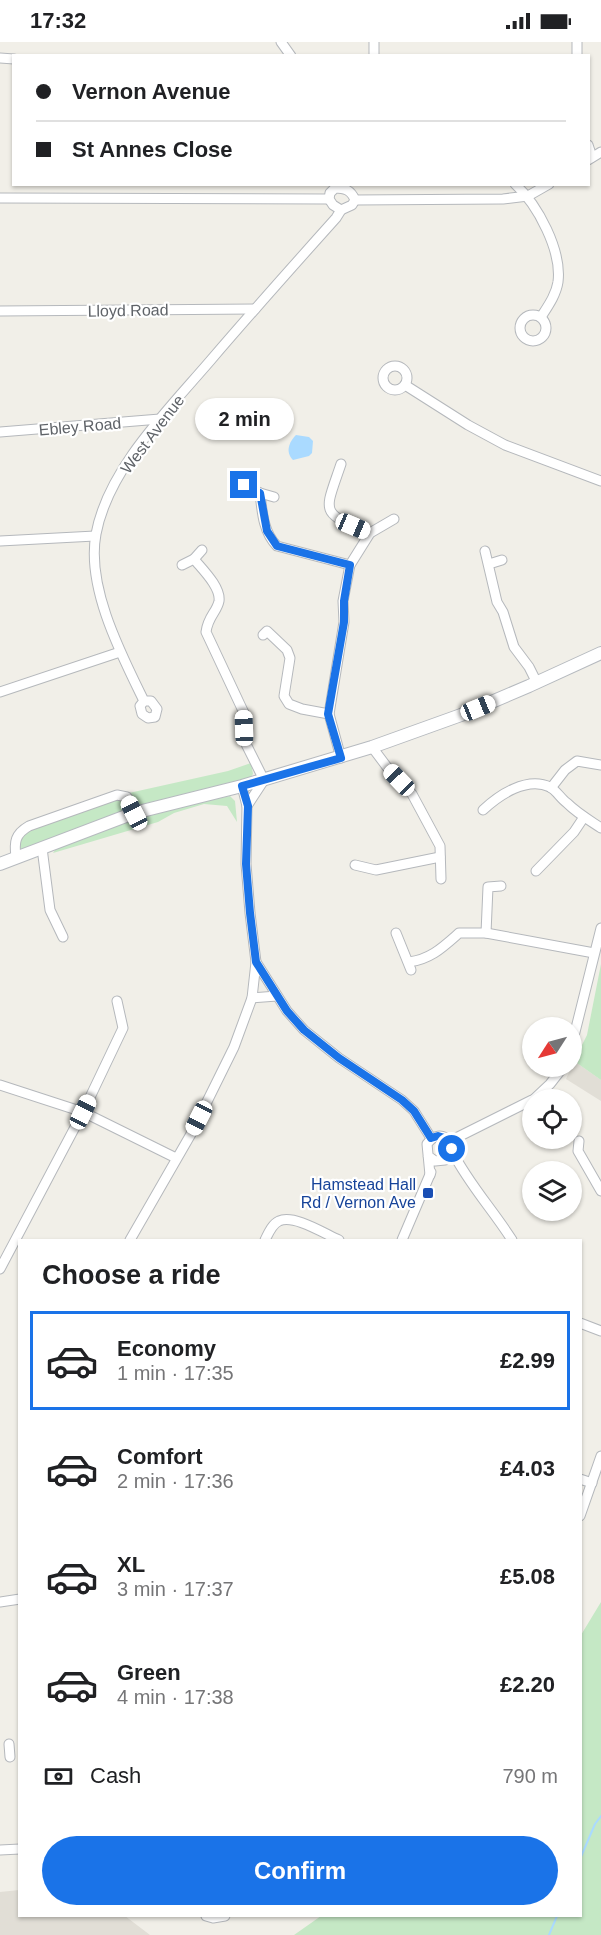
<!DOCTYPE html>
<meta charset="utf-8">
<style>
:root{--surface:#fff;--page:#f6f6f6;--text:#202124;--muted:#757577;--line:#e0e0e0;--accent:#1a73e8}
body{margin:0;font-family:Helvetica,sans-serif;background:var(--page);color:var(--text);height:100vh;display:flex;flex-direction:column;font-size:22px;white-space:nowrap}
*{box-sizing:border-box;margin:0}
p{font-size:20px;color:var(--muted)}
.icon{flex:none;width:33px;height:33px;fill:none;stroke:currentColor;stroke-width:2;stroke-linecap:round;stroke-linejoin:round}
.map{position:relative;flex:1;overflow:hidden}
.panel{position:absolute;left:18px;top:1197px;width:564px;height:678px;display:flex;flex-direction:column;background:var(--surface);border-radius:0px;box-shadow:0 2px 4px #0004}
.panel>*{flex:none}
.guide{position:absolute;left:12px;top:12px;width:578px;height:132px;border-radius:0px;box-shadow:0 2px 4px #0004;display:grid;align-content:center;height:132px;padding:0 24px;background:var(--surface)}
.needle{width:39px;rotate:234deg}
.controls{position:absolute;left:522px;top:975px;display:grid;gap:12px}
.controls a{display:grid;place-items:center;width:60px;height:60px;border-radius:50%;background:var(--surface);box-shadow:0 2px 4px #0004;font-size:30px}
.end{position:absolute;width:27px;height:27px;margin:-14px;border:8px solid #1a73e8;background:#fff;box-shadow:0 0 0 3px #fff}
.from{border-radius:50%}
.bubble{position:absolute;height:42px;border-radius:21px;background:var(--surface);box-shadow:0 2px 4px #0004;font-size:20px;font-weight:800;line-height:42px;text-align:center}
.car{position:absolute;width:18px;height:36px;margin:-18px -9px;border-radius:8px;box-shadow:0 0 4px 2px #0007;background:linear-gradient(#fff 24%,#345 0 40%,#fff 0 76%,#345 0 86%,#fff 0)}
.guide b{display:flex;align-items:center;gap:21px;height:57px;font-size:22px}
.guide b+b{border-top:2px solid var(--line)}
.guide i{width:15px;height:15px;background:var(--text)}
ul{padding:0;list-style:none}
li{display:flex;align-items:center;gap:18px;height:99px;margin:0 12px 9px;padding:0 12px;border:3px solid transparent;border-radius:0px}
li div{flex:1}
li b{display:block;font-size:22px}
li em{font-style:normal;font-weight:800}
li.active{border-color:var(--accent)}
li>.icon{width:54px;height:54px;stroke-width:1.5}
h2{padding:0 24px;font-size:27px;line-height:72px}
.pay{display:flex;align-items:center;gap:15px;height:66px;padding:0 24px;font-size:22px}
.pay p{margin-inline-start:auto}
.primary-button{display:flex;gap:12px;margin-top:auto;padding:12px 24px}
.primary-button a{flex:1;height:69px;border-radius:36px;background:var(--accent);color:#fff;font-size:24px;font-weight:800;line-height:69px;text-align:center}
.status{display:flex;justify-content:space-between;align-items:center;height:42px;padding:0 30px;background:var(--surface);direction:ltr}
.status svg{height:16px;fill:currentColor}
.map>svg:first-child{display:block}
</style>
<div class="status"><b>17:32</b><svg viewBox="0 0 49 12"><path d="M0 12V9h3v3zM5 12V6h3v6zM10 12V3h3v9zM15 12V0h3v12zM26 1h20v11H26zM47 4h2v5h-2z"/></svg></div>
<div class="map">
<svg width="601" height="1893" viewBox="0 0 601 1893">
<rect width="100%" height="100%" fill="#f1efe8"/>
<g fill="#e1ded6">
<path d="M574,1019L601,1038V1059L566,1037Z"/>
<path d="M19,1848L20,1874H125L150,1893H0V1850Z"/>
</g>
<g fill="#c5e8c5">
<path d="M251,721L253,732L250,736L137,765L129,751L228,729Z"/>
<path d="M230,754L235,759L237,780L227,764L204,762L174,771L158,780L53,811L57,805L145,772Z"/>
<path d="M116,756L123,758L128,770L18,809L21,791Z"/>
<path d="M601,922V1038L574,1019L587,993Z"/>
<path d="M601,1560V1893H294L321,1874H580L581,1593Z"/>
</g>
<path fill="#aadaff" d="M296,393L309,395L313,399L312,411L309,414L293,418C285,410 289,400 296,393Z"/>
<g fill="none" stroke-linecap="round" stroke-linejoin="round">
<g stroke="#aadaff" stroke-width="2">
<path d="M580,1817L595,1782L601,1774"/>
<path d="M549,1893L557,1874"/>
</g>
<defs>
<g id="minor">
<path d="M281,0L291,14"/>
<path d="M577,0V14"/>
<path d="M374,14V0"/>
<path d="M0,16L14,17"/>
<path d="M588,103L592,115"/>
<path d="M588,118L601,110"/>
<path d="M515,142C538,163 562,209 558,240C556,253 548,264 541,275"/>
<path d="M335,146C345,146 351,148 355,158L352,163L341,168L333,163L329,157L330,151Z"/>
<path d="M0,156L329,157"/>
<path d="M355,158L503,157L528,154L549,142"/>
<path d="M0,269L255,267"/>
<circle cx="533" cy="286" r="13"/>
<circle cx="395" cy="336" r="12"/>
<path d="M405,343L468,383L505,403L601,439"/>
<path d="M0,390L160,377"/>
<path d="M341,422C324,472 319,470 370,491"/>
<path d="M244,443L260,451L274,455"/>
<path d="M260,451C262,469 263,490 277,504L350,523"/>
<path d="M0,499L95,494"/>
<path d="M485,509L497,560L503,570L514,605L529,625L537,641"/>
<path d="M194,517C202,527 221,545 219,559C217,570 208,574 206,590L244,671L245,700L264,738L247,764L242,744"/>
<path d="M489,522L502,518"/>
<path d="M182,523L194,517L202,508"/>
<path d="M263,593L267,589L287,608L290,616L284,654L289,662L302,667L329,672"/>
<path d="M0,650L120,610"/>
<path d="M144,659L140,664L142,672L148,676L155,675L157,667L151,659H144C121,612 86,545 96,492C108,427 168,368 210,319C251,271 293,224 336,176L341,168"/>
<path d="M372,705L387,725L412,752L440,804L441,837"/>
<path d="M341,716L329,672L344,580L343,559L350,523L370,491L394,477"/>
<path d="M551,746L565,728L577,719L601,723"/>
<path d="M247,764L246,822L250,871L256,920L287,969L304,988L339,1016L402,1058L414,1069L431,1096"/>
<path d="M483,768C499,753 527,734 550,745C556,748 561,757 567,761C577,771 589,778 601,786"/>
<path d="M42,806L50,868L63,895"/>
<path d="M16,815C14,800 15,792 29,784L117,753L127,755L134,771"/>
<path d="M355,823L376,828L440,815"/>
<path d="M536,829L574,790L584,775"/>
<path d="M396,891L411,928"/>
<path d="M486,891L488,845L501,844"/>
<path d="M409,920C431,917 443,905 459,891H486L594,911"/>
<path d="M252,956L277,954"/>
<path d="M572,1002L601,886"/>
<path d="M0,1043L83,1070L176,1116"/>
<path d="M533,1058L550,1042L564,1024"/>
<path d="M450,1099L532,1058"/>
<path d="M579,1099L578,1109L601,1149"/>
<path d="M452,1109C468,1141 493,1168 512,1198"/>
<path d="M428,1114L435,1119L445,1118L452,1109L450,1099C442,1091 434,1093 427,1102L430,1133"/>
<path d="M130,1198L191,1092L234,1005L252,956L256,920"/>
<path d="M265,1198C268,1192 272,1182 279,1179C294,1172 325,1192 339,1198"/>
<path d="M402,1198L431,1130"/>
<path d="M0,1227L83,1070L123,986L117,959"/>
<path d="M580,1281L601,1289"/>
<path d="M580,1437L592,1441"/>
<path d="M580,1474L601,1414"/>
<path d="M0,1560L20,1557"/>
<path d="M9,1702L10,1715"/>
<path d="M0,1808L20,1807"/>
<path d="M206,1874L213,1876L225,1874"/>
</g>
<path id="secondary" d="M0,822L134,771L242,744L372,705L461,673L529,644L601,611"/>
</defs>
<use href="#minor" stroke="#b5b8bc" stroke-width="11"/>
<use href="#secondary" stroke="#b6babf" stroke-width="14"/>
<use href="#minor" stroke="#fff" stroke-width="9"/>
<use href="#secondary" stroke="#fff" stroke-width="12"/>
</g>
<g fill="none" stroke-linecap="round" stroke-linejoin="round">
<path stroke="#1a73e8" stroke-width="8" d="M244,443L260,451L267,489L277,504L350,523L344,559V580L328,672L341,716L242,744L248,764L246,822L250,871L256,920L287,969L304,988L339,1016L402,1058L414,1069L431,1096L438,1094L448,1097L452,1107"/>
</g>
<rect fill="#1a4fb4" stroke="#fff" stroke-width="2" x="422" y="1145" width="12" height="12" rx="3"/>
<g text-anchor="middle" stroke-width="4.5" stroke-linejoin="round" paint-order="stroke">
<g font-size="16" fill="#5f6368" stroke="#fff">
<text transform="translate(128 268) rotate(-1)" y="6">Lloyd Road</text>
<text transform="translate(80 384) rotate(-5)" y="6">Ebley Road</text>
<text transform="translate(152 392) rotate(-53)" y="6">West Avenue</text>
</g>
<g font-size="16" fill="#164399" stroke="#fff" text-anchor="end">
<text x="416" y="1148">Hamstead Hall<tspan x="416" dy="18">Rd / Vernon Ave</tspan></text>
</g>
</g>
</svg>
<div class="controls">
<a><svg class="needle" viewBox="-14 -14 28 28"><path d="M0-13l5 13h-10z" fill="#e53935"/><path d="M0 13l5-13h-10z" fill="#757577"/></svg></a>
<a><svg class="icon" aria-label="locate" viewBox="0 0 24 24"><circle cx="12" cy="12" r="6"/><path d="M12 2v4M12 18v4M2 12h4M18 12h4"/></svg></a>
<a><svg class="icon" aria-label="layers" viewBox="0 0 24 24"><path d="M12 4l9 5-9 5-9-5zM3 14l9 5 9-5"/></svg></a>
</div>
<i class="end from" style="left:452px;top:1107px"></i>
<i class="end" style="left:244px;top:443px"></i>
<div class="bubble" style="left:195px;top:356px;width:99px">2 min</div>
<i class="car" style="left:353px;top:484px;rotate:113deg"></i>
<i class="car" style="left:478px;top:666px;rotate:68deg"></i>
<i class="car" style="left:244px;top:686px;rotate:358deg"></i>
<i class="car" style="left:399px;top:738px;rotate:316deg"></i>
<i class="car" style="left:134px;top:771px;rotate:333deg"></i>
<i class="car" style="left:83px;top:1070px;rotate:26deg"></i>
<i class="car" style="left:199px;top:1076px;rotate:207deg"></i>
<div class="guide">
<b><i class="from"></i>Vernon Avenue</b>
<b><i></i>St Annes Close</b>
</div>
<section class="panel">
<h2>Choose a ride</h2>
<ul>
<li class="active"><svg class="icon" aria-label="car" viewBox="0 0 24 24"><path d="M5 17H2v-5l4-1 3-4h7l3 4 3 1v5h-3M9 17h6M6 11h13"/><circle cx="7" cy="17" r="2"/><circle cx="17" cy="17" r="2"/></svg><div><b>Economy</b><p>1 min · 17:35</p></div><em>£2.99</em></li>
<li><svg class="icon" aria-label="car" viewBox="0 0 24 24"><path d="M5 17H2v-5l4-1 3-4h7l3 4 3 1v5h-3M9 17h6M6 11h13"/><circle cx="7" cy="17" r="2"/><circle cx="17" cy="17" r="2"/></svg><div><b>Comfort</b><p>2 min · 17:36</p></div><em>£4.03</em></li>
<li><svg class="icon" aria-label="car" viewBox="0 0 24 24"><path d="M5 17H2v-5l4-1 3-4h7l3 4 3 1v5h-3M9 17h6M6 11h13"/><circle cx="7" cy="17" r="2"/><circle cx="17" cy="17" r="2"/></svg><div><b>XL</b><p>3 min · 17:37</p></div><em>£5.08</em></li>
<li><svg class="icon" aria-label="car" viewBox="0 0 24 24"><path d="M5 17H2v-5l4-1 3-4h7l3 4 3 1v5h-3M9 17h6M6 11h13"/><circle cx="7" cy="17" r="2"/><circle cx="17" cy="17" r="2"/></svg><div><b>Green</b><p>4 min · 17:38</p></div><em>£2.20</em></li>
</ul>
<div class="pay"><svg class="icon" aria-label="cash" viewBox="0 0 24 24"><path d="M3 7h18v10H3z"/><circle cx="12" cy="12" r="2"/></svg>Cash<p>790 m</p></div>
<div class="primary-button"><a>Confirm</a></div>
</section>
</div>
